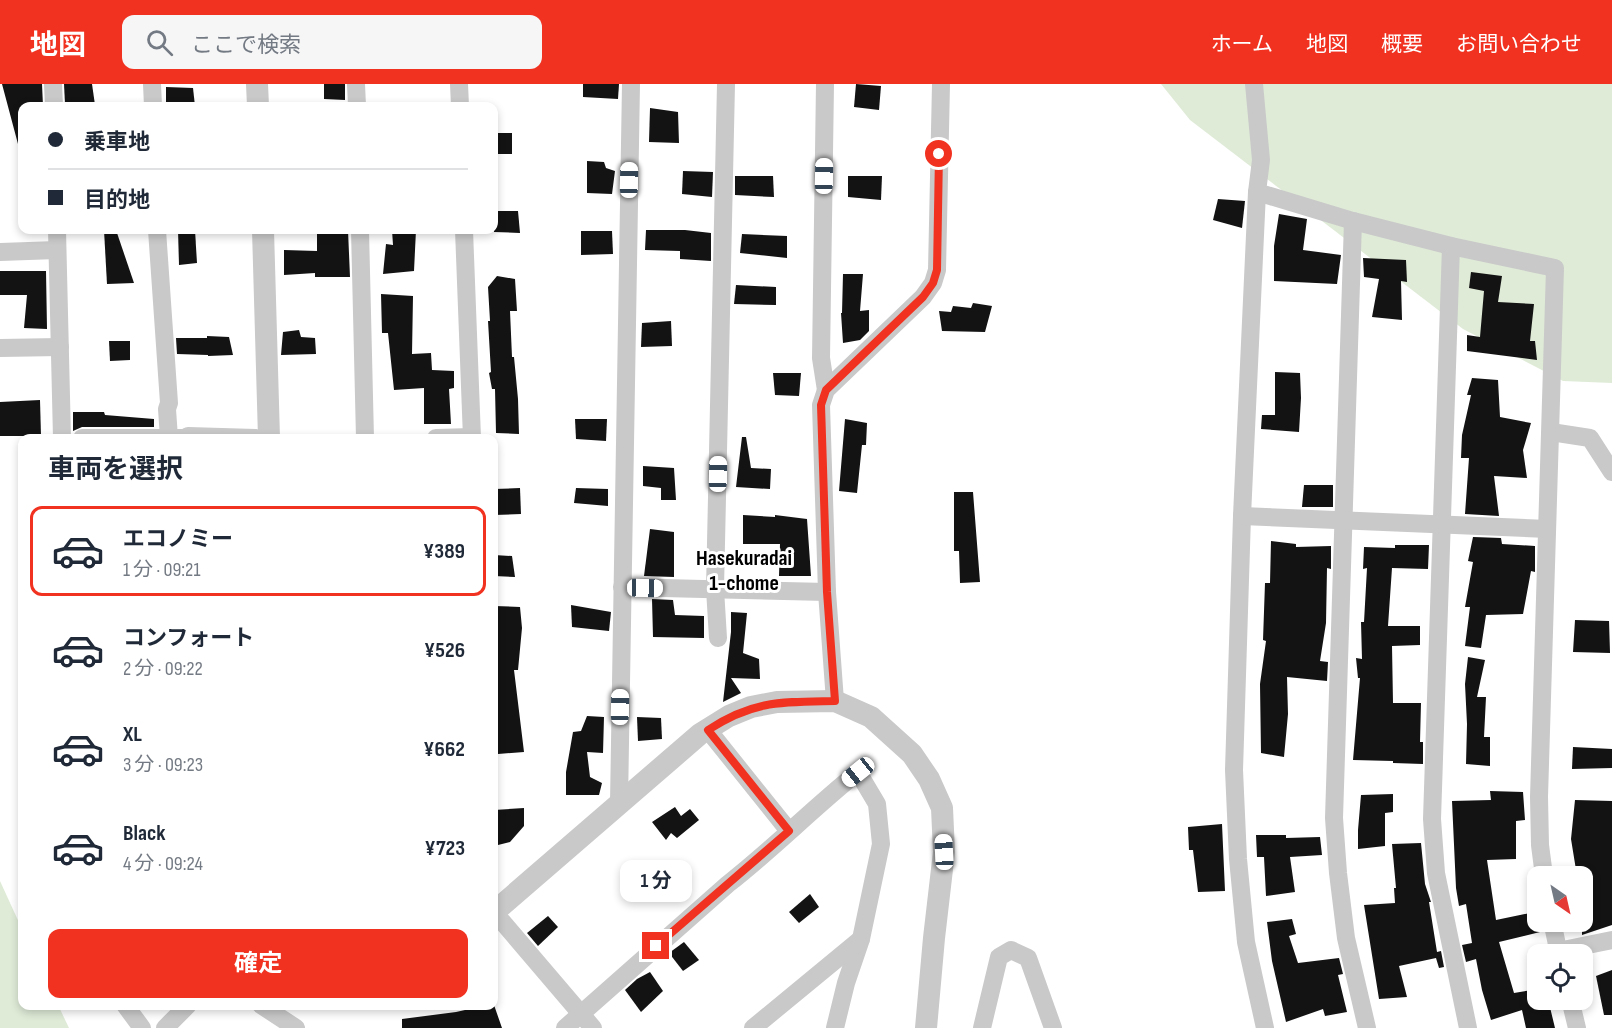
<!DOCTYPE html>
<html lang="ja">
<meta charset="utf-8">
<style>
:root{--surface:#fff;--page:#f6f6f7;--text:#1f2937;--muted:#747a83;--line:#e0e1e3;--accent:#f13220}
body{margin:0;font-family:"Sofia Sans Condensed","Noto Sans JP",sans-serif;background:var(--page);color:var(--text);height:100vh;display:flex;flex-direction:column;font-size:22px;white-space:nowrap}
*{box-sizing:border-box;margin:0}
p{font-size:20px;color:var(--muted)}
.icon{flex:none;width:33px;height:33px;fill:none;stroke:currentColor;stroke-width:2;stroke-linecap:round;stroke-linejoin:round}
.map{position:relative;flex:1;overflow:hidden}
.side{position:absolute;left:18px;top:350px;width:480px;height:576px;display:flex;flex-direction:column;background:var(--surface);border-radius:12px;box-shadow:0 3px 9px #0003}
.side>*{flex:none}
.banner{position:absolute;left:18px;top:18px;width:480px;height:132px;border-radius:12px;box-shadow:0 3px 9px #0003;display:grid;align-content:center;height:132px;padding:0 30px;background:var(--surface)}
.needle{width:39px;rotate:146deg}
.buttons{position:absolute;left:1527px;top:782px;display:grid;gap:12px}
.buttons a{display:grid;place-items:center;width:66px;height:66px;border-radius:12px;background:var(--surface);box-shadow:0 3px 9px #0003;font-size:30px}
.end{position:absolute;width:27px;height:27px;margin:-14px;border:8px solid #f13220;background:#fff;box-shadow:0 0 0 3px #fff}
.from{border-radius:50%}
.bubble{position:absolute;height:42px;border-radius:12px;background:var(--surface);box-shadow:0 3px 9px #0003;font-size:20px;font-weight:700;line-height:42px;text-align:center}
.car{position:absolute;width:18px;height:36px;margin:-18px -9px;border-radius:8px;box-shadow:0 0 4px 2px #0007;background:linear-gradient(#fff 24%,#345 0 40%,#fff 0 76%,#345 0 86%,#fff 0)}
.banner b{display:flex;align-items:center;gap:21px;height:57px;font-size:22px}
.banner b+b{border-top:2px solid var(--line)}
.banner i{width:15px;height:15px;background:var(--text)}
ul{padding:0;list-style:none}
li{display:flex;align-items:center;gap:18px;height:90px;margin:0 12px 9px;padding:0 18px;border:3px solid transparent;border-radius:12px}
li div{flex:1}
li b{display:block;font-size:22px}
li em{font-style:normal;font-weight:700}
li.active{border-color:var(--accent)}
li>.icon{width:54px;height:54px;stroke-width:1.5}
h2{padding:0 30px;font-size:27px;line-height:72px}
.cta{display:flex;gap:12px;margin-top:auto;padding:12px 30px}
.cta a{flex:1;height:69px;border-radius:12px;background:var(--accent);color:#fff;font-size:24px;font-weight:700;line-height:69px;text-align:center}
header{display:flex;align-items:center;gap:36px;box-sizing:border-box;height:84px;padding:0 30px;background:var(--accent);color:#fff}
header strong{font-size:28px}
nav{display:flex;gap:33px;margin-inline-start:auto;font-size:21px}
.search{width:420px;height:54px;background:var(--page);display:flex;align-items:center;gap:15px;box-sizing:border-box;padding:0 21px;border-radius:12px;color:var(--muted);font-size:22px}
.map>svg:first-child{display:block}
</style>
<header>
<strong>地図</strong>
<div class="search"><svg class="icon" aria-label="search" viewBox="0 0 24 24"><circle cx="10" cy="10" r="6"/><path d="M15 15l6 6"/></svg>ここで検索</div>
<nav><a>ホーム</a><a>地図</a><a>概要</a><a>お問い合わせ</a></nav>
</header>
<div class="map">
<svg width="1612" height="944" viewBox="0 0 1612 944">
<rect width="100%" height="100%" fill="#fff"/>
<g fill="#dfebd7">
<path d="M1161,0H1612V299L1563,297L1463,245L1190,36Z"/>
<path d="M0,797L22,845V921H58L69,944H0Z"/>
</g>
<g fill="#131313">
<path d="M2,0H42L43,22H22V59L18,60Z"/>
<path d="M64,0H92L95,21L65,20Z"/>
<path d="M324,0H345V16L324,15Z"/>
<path d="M583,0H619L618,15L583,13Z"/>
<path d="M856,0L881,2L879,26L854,23Z"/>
<path d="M166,3L193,4L195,22H166Z"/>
<path d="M650,24L678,28L679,59L649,58Z"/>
<rect x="494" y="49" width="18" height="21"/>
<path d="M587,77L604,78L606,84L615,87L612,110L587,109Z"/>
<path d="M683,87L713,88L712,113L682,110Z"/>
<path d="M735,92H773L774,113L735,111Z"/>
<path d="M848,92H882L881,116L848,113Z"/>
<path d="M1218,115L1245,117L1242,144L1213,136Z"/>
<path d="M494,127H518L520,149L494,148Z"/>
<path d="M1279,130L1307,135L1303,166L1341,171L1337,200L1274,197V162Z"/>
<path d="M104,146H116L134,199L107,200Z"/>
<path d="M178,146H195L197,179L179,181Z"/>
<path d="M317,146H348L350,193H315V189L284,191V166L317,167Z"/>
<path d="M392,146H416L414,187L383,190L386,160L393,161Z"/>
<path d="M646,146H685L711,149V177L680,175V167L645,166Z"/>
<path d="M581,147H612L613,170L581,171Z"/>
<path d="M742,150L787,152V174L740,169Z"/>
<path d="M1363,174L1406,176L1407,198L1401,197L1402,236L1372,233L1379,195L1364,193Z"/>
<path d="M0,187H46L47,245L24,244L27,211H0Z"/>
<path d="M1471,188L1502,192L1498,218L1534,220L1530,257H1535L1537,276L1467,267V251L1480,253L1484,207L1469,204Z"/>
<path d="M843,190H863L860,227L869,226V247L860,256L843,259L841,229H842Z"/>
<path d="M497,192L515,195L517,227H510L512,273H514L518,315L519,350L496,349L495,305H492L489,289L491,288L488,237H490L488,203Z"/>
<path d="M736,201L776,203V221L734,220Z"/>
<path d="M381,210L413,212L412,270L431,269L432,286L454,287V304L449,305L451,340H424V304L394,306L388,249H382Z"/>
<path d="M973,219L992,222L985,248L942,247L939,227L951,228L953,222L971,224Z"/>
<path d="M671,237L672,262L641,263L642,239Z"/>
<path d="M299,246L301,253L315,254L316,270L281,271L283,248Z"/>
<path d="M207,252L229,253L233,271L208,272V271L177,270L176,254H207Z"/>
<path d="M109,257H130V276L110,277Z"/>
<path d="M1275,288L1300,289L1301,314L1299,348L1261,345L1262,331H1275Z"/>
<path d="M773,289H801L799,312L775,311Z"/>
<path d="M1472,294L1498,296L1500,333L1531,339L1523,366L1527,394L1494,392L1499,432L1465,430L1469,374H1461L1462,351L1471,311H1467Z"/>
<path d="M40,316L41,352H0V318Z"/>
<path d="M73,328H104L105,331L154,335V343H82L73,347Z"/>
<path d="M575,335H607L606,357L576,355Z"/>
<path d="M845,335L867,339L866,361H862L857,409L839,407Z"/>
<path d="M742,353H746L751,384L771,385L770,405L736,403Z"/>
<path d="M643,382L674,384L676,416H661V404L643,402Z"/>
<path d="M1304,401H1333V423H1302Z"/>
<path d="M520,404L521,430L494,431V405Z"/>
<path d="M576,404L608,405V422L574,419Z"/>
<path d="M954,408H973L980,498L960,499L959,467H954Z"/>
<path d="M743,431L775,433V431L807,435L811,492H779L780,460H743Z"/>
<path d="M650,445L674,448V493L644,492Z"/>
<path d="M1473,453L1501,454L1502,460L1535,462V488L1531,487L1523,530L1486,531L1481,564L1465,562L1470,523H1465L1473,478L1468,477Z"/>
<path d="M1271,457L1296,460V463L1331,462V485L1327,484L1326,539L1320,577L1328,578L1327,597L1287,593L1288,630L1284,673L1261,669L1260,600L1266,557L1263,556L1265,499H1270Z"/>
<path d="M1395,461H1429L1428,485L1392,484L1388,542H1420V561L1392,562L1393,619H1421L1420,658H1423V680L1393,679V677L1353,676L1360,594H1358L1356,574L1362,575L1361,538H1364L1367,484L1363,485L1364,463L1395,464Z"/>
<path d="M494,471L512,472L515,493L494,492Z"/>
<path d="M652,515L673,516L675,531L704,532V554L653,553Z"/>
<path d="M571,521L611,528L609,547L572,543Z"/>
<path d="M494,522L520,523L522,544L518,586H514L524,668L498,670L494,653Z"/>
<path d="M731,528L747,529L743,569L759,575L760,595L731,594L741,609L723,618L731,548Z"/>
<path d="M1575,536L1609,537L1610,569L1573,568Z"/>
<path d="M1468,573L1485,576L1477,613H1486L1484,653H1490V682L1466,680L1467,640L1465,600Z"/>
<path d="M587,632L604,633L603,669L587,668L590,693L602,699L599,711H566V688L573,648L581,647Z"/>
<path d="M637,633L661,634L662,655L638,657Z"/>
<path d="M1573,663L1612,665V684L1572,685Z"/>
<path d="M1490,707L1523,708L1525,736L1516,737V775L1487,776L1496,836L1535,828L1540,848L1499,858L1514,909L1538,905V915H1548L1555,944H1526L1522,926L1491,936L1482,906L1476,875L1466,878L1462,861L1472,859L1466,820L1459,822L1456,804L1452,717L1491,716Z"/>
<path d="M1393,710V728L1385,729V762L1358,765V746L1361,711Z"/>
<path d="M1575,716L1612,717V841L1582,851V792H1577L1571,755Z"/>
<path d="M675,723L681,732L690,725L699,736L677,754L671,749L666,756L652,738Z"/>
<path d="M524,724V742L510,758L494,762V726Z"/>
<path d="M1222,740L1225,807L1198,808L1193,766H1189L1188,743Z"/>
<path d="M1256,751H1286V754L1320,753L1322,771L1290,773L1295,808L1266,812L1264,773H1257Z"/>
<path d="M1421,759L1425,800L1431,818H1429L1437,868L1441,867L1444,883L1439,884L1436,874L1399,882L1407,913L1379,915L1364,821L1395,819L1394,804H1396L1392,760Z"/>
<path d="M810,810L819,823L799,839L789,828Z"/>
<path d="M548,832L558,843L538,862L527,849Z"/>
<path d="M1292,835L1296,850L1289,852L1298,879L1339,874L1343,890L1338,891L1347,928L1325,932L1323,925L1286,938L1272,877L1267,838Z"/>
<path d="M684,858L699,876L683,887L669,869Z"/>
<path d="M1612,886V931H1604L1596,892Z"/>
<path d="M650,888L663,907L641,928L625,906L637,895Z"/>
<path d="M473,921H494L502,944H402V935L456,928L474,924Z"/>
</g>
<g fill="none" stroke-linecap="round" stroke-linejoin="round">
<g stroke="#c9c9c9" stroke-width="18">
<path d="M53,0L54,22"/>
<path d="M152,0L153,22"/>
<path d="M356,0L357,22"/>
<path d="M459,0L460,22"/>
<path d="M825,0L821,274L826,306"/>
<path d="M1254,0L1261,76L1257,108L1242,432L1234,686L1238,775L1246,858L1265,944"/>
<path d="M1257,108L1353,137L1451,162L1555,184L1539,713L1540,761L1544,792"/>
<path d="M1353,137L1334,734L1338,789L1346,854L1367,944"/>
<path d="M57,146L62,354"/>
<path d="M157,146L169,319L167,325L169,354"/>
<path d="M360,146L365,354"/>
<path d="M464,146L472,354"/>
<path d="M1451,162L1432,735L1436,789L1468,944"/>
<path d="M0,168L57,166"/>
<path d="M0,264L60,263"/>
<path d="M1551,348L1590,354L1612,388"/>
<path d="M82,354H182"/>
<path d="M185,354L188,352L256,354"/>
<path d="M436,354L472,353"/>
<path d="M1242,432L1547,445"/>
<path d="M622,503L827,508"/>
<path d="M718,554L715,505L726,0"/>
<path d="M835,617L827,508L821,321L826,306L923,213L933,199L937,186L941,0"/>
<path d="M708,646L789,747"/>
<path d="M619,719L631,0"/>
<path d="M494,828L593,944"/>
<path d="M1552,837L1559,870"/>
<path d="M1558,867L1612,856"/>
<path d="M1570,915L1577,944"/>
<path d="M125,921L142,944"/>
<path d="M261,921L296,944"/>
<path d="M165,944L188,921"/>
<path d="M565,944L728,800C773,765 813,724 858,688L877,720L881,760L861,855L846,899L835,944"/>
<path d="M753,944L861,855"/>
<path d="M982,944L999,873L1011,866L1028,874L1053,944"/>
</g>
<g stroke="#c9c9c9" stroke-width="22">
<path d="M257,0L258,22"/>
<path d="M263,146L269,354"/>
<path d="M494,828L700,650L729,632L751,623L777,618L835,617L871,633L912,670L929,695L942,724L944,768L934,854L926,944"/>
</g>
</g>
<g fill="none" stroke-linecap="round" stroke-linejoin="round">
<path stroke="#f13220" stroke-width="8" d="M656,862L789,747L708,646C754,616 782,618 835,617L827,508L821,321L826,306L923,213L933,199L937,186L939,70"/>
</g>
<g text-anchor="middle" stroke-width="6" stroke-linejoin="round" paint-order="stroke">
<g font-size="22" font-weight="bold" fill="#000" stroke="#fff">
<text x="744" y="481">Hasekuradai<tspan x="744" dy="25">1-chome</tspan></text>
</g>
</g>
</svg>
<div class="buttons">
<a><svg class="needle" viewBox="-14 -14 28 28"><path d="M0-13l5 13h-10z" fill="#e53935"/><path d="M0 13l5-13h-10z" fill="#747a83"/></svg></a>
<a><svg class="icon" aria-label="locate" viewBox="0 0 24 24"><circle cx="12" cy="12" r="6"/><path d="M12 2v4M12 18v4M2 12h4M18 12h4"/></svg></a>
</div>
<i class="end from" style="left:939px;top:70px"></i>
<i class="end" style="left:656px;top:862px"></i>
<div class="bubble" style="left:620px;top:776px;width:72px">1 分</div>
<i class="car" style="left:824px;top:92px;rotate:1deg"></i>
<i class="car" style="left:629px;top:96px;rotate:1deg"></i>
<i class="car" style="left:718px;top:390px;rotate:1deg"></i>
<i class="car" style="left:645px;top:504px;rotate:91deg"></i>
<i class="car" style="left:620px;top:623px;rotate:1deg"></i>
<i class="car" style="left:858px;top:688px;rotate:231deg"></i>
<i class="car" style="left:944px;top:768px;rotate:357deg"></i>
<div class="banner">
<b><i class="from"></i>乗車地</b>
<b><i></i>目的地</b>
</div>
<section class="side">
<h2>車両を選択</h2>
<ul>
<li class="active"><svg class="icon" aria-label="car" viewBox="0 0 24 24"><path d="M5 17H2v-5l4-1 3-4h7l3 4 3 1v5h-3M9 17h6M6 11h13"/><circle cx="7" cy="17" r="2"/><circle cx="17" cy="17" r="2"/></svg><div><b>エコノミー</b><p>1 分 · 09:21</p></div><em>¥389</em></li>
<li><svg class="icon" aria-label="car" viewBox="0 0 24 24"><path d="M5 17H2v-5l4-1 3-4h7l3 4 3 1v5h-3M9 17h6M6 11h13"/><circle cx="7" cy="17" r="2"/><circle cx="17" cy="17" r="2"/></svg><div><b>コンフォート</b><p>2 分 · 09:22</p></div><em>¥526</em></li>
<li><svg class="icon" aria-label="car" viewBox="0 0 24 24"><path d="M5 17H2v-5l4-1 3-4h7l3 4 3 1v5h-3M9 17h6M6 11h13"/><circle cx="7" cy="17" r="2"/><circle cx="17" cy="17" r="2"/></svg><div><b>XL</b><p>3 分 · 09:23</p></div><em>¥662</em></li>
<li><svg class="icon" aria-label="car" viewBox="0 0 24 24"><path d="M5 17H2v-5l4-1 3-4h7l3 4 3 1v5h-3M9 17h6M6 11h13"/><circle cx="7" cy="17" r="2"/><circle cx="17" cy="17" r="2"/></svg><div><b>Black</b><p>4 分 · 09:24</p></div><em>¥723</em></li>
</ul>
<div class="cta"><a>確定</a></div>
</section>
</div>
